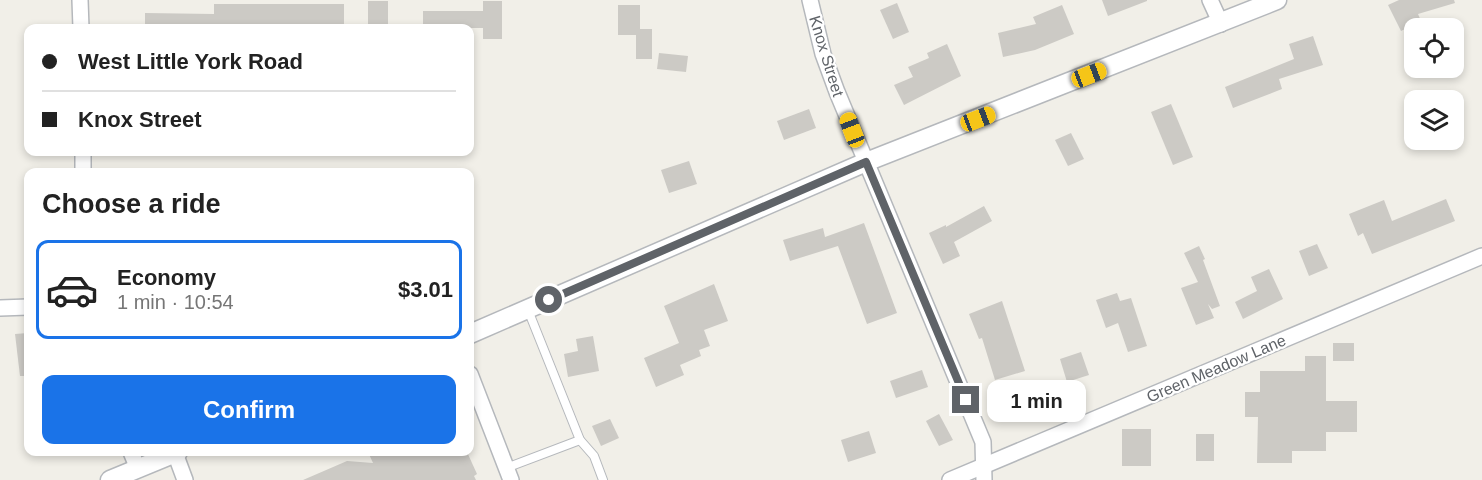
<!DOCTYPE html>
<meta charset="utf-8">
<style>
:root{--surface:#fff;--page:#f2f2f2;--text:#222;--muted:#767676;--line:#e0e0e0;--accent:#1a73e8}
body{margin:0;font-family:Helvetica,sans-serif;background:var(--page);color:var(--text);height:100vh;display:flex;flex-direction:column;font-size:22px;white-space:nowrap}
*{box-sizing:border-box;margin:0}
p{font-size:20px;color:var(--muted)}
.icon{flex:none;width:33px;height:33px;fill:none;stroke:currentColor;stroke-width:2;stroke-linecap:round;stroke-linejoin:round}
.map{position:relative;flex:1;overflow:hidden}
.sheet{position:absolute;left:24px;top:168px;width:450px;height:288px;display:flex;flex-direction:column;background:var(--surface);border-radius:12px;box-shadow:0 3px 9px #0003}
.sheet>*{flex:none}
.banner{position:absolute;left:24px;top:24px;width:450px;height:132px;border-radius:12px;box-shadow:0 3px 9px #0003;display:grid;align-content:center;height:132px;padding:0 18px;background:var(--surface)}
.buttons{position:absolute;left:1404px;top:18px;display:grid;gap:12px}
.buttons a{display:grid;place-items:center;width:60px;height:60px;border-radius:12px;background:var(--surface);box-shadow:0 3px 9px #0003;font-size:30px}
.end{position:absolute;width:27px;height:27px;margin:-14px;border:8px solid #5f6368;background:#fff;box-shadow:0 0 0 3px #fff}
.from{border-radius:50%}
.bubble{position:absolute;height:42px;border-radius:12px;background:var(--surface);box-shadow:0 3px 9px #0003;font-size:20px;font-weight:700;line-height:42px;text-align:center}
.car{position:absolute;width:18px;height:36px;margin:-18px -9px;border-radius:8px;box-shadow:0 0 4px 2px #0007;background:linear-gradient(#f5c518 24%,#345 0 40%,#f5c518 0 76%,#345 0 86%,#f5c518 0)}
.banner b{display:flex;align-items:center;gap:21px;height:57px;font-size:22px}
.banner b+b{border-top:2px solid var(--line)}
.banner i{width:15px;height:15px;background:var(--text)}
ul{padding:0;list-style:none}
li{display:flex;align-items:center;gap:18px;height:99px;margin:0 12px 9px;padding:0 6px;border:3px solid transparent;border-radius:12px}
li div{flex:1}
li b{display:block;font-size:22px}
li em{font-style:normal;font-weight:700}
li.selected{border-color:var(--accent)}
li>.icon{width:54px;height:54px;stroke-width:1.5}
h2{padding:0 18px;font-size:27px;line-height:72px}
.cta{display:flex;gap:12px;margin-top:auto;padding:12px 18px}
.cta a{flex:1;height:69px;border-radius:12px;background:var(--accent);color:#fff;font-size:24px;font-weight:700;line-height:69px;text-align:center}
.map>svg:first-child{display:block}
</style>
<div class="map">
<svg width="1482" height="480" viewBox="0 0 1482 480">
<rect width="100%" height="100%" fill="#f1efe8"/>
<g fill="#cccac5">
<path d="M1102,0H1147V1L1108,16Z"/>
<path d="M1399,0H1454L1455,3L1418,14L1421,21L1401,31L1388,5Z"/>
<rect x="368" y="1" width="20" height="27"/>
<path d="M483,1H502V39H483V28H423V11H483Z"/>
<path d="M897,3L909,32L893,39L880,10Z"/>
<path d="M214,4H344V26H316V28H145V13L214,14Z"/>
<path d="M618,5H640V29H652V59H636V35H618Z"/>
<path d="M1062,5L1074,34L1035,50L1003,57L998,33L1036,24L1033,17Z"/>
<path d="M1313,36L1323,65L1279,79L1282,89L1233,108L1225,87L1294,59L1289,44Z"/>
<path d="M947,44L961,76L904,105L894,85L913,77L908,67L929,58L927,53Z"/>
<path d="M659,53L688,56L686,72L657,69Z"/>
<path d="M1171,104L1193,157L1173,165L1151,112Z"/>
<path d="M809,109L816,128L784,140L777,121Z"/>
<path d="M1071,133L1084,159L1068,166L1055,140Z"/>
<path d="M689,161L697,184L669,193L661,170Z"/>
<path d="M1446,199L1455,221L1372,254L1363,233L1358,236L1349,214L1384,200L1392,221Z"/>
<path d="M984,206L992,221L954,242L960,256L943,264L929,233L946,225V227Z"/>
<path d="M864,223L897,313L867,324L838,246L790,261L783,240L823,228L825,237Z"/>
<path d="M1317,244L1328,268L1309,276L1299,251Z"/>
<path d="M1199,246L1205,259L1203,260L1220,306L1212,309L1208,304L1214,318L1196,325L1181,288L1198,282L1184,253Z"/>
<path d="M1269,269L1283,299L1243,319L1235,302L1257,291L1251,277Z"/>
<path d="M714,284L728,321L704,330L710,346L699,350L701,356L680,365L684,375L656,387L644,358L679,343L664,306Z"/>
<path d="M1117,293L1120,301L1131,298L1147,346L1128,352L1118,323L1106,328L1096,300Z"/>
<path d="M1002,301L1025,371L995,380L982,338L979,339L969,314Z"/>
<path d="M28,333V376H20L15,334Z"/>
<path d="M593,336L599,371L568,377L564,354L578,351L576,339Z"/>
<rect x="1333" y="343" width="21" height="18"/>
<path d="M1081,352L1089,375L1067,382L1060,359Z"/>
<path d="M1305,356H1326V401H1357V432H1326V451H1292V463H1257L1258,417H1245V392H1260V371H1305Z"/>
<path d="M922,370L928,387L896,398L890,381Z"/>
<path d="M939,414L953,440L939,446L926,421Z"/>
<path d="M610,419L619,438L601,446L592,426Z"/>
<rect x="1122" y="429" width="29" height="37"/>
<path d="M869,431L876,453L848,462L841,440Z"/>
<rect x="1196" y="434" width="18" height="27"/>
<path d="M368,452H467L477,474L474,476L476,480H303L347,461L373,463Z"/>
</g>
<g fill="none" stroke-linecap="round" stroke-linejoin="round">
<defs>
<g id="service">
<path d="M528,310L580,440L594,456L603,480"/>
<path d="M506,468L580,440"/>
</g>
<g id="minor">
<path d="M80,0L81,28"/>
<path d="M810,0L823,54L837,92L983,442L984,480"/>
<path d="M1210,0L1221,24"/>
<path d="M83,152V172"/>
<path d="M0,308L28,307"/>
<path d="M470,374L511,480"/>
<path d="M131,452L138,469"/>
<path d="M175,453L185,480"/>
<path d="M950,480L1482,256"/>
</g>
<g id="tertiary">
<path d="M470,334L866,162L1277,0"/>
<path d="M110,480L178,452"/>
</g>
</defs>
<use href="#service" stroke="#b5b8bc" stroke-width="10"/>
<use href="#minor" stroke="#b5b8bc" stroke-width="18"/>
<use href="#tertiary" stroke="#b5b8bc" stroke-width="21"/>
<use href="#service" stroke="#fff" stroke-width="8"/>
<use href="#minor" stroke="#fff" stroke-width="15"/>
<use href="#tertiary" stroke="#fff" stroke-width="18"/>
</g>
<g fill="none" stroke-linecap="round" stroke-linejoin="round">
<path stroke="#5f6368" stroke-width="8" d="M549,300L866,162L966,400"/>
</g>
<g text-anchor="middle" stroke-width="4.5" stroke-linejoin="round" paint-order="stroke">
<g font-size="16" fill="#5f6368" stroke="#fff">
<text transform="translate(827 56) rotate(73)" y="6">Knox Street</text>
<text transform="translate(1216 368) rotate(-23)" y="6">Green Meadow Lane</text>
</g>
</g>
</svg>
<div class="buttons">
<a><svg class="icon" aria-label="locate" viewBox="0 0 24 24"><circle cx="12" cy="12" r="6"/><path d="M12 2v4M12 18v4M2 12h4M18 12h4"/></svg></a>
<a><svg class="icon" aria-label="layers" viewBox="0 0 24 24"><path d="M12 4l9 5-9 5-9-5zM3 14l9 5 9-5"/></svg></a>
</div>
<i class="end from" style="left:549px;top:300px"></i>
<i class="end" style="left:966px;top:400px"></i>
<div class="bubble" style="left:987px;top:380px;width:99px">1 min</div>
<i class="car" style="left:1089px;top:75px;rotate:69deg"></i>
<i class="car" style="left:978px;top:119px;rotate:69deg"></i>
<i class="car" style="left:852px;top:130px;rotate:339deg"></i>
<div class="banner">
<b><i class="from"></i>West Little York Road</b>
<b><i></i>Knox Street</b>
</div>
<section class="sheet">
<h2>Choose a ride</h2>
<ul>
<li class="selected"><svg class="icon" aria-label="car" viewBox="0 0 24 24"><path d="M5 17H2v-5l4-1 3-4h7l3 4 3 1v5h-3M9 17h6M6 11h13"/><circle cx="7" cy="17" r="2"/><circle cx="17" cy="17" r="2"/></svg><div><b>Economy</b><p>1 min · 10:54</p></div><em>$3.01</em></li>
</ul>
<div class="cta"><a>Confirm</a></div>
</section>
</div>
